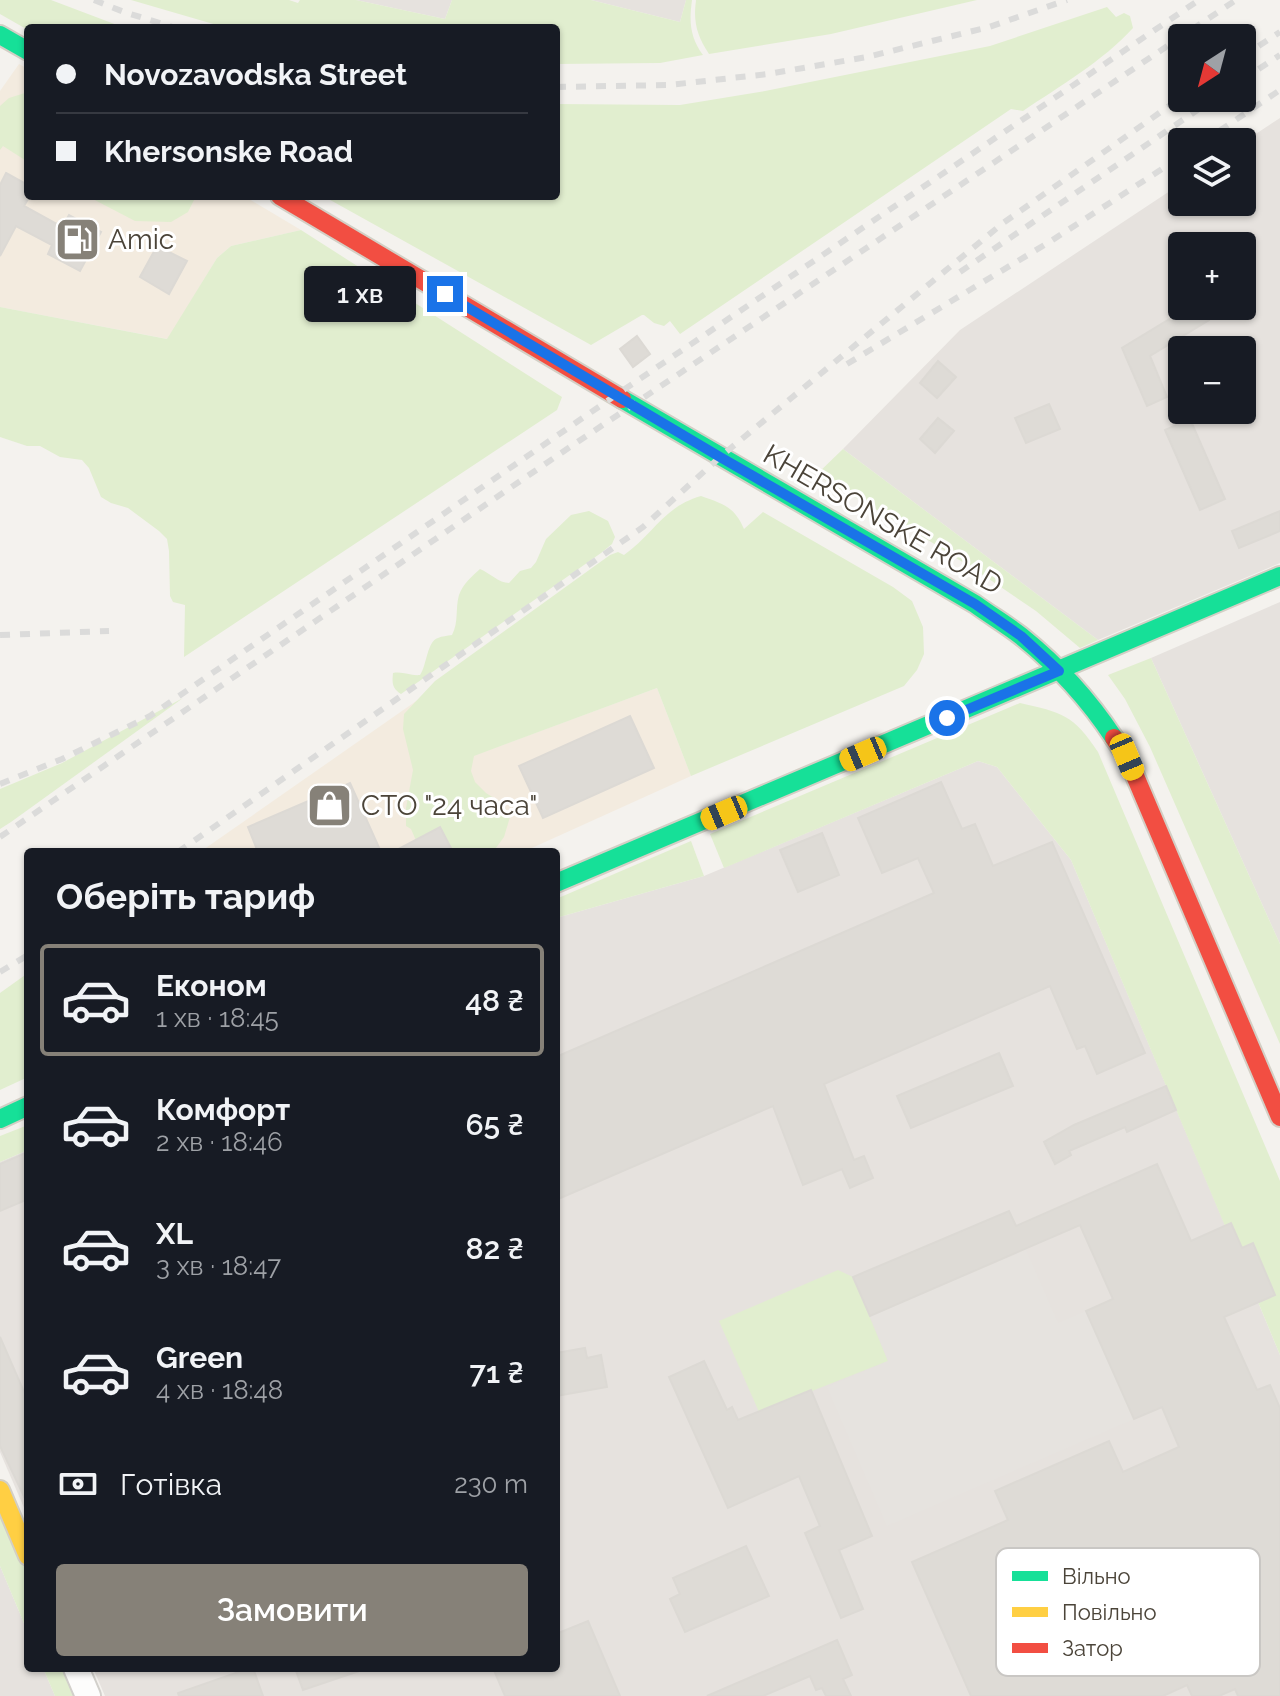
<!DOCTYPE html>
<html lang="uk">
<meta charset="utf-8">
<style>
:root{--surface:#171b24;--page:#242831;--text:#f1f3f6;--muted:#9ea1a6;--line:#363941;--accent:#868178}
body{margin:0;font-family:Raleway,sans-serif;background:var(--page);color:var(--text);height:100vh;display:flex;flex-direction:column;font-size:30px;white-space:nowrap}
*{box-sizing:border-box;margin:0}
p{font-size:26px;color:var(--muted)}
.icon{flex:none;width:44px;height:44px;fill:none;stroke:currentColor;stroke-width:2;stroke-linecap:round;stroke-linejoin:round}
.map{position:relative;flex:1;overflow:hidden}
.panel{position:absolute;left:24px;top:848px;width:536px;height:824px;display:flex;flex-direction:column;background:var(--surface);border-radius:8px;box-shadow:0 2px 6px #0004}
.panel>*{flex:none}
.banner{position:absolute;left:24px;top:24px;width:536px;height:176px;border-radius:8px;box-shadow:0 2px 6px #0004;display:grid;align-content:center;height:176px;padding:0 32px;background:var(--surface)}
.needle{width:52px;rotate:216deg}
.controls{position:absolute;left:1168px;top:24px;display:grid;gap:16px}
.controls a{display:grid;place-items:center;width:88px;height:88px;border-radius:8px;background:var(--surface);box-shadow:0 2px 6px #0004;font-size:40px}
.end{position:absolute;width:36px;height:36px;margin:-18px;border:10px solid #1a73e8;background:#fff;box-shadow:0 0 0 4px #fff}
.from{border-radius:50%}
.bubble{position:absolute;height:56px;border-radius:8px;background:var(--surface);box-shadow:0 2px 6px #0004;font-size:26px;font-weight:600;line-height:56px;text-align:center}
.car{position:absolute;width:24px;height:48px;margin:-24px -12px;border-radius:10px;box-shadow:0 0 6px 2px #0007;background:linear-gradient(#f5c518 24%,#345 0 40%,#f5c518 0 76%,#345 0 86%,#f5c518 0)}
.banner b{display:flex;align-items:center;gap:28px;height:76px;font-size:30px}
.banner b+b{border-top:2px solid var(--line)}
.banner i{width:20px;height:20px;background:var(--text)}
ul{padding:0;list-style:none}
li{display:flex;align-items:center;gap:24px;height:112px;margin:0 16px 12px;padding:0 16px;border:4px solid transparent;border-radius:8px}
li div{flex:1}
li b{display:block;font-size:30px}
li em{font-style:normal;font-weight:600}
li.on{border-color:var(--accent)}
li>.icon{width:72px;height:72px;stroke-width:1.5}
h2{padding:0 32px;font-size:36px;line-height:96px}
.pay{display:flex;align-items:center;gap:20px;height:88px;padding:0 32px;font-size:30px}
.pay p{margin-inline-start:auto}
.action{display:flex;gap:16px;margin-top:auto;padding:16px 32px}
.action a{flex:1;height:92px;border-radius:8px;background:var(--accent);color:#fff;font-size:32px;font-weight:600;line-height:92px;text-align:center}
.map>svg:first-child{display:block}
</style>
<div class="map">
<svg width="1280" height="1696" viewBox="0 0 1280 1696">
<rect width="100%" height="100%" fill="#f4f2ee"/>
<g fill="#f3ebdf">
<path d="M19,64L28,69V196H244L301,230L231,246L217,258L168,339L0,307V91Z"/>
<path d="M657,688L691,776L523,852H200L422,697L467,758Z"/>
</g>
<g fill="#e6e2de" fill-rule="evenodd">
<path d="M356,0H452L445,19Z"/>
<path d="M591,0H686L680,22Z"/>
<path d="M1280,118V563L1098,640L843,449L960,330L1182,183V202H1242V143ZM1182,246H1242V306H1182ZM1182,350H1242V410H1182Z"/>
<path d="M1280,602V944L1151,658Z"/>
<path d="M978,761L997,767L1071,860L1225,1225L1253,1243L1275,1295L1258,1302L1280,1355V1696H105L93,1668H556V918L704,876Z"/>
<path d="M28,1150V1517L0,1452V1162Z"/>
<path d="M0,1566L28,1633V1668H43L55,1696H0Z"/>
</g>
<g fill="#e1eecf">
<path d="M0,0H51L125,28H28V30L0,14Z"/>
<path d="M131,0H289L298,3L300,0H356L445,19L452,0H591L680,22L686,0H692C689,22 690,37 703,55L660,63L556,64V28H227Z"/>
<path d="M696,0H977L831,34L709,54C697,36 693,22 696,0Z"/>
<path d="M1107,7L1116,17L1124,13L1130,16L1133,28C1103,61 1060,86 1023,111L1011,109L680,334L670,321L664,326L654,323L644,315H642L591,345L323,196H556V104L680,105L765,91L990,46Z"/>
<path d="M28,92V162L3,146L0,150V106L9,98Z"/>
<path d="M87,196H196L188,212L171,222L135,221Z"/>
<path d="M301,230L562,397L557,410L184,657L185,605L173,602L170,596L169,551L167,539L159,531L128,508L111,503L101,497L89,468L82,460L60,457L40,446H27L0,437V307L167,339L217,258L231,246Z"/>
<path d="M843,449L1098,640L1080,648L1036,611L986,577L917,533L816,475Z"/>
<path d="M701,496C723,504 734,506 744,529L763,512L893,587L912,601L923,627L924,654L917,670L904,686L691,776L657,688L474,756L471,771L475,782L486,793L502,803L510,817L504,837L493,852H421L411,829L406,826V808L413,770L403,729L404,714L435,681L610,555L618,552L624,555C654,534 663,507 701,496Z"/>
<path d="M589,511L608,521L615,537L612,544L601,553L401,694C392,688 392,683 393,673C403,671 410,676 420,675C427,665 427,641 438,638C442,636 447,636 452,635C459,622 455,609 459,595C463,584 472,576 480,569C490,573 499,583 509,583L520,571L531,568L536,562L546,539L571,515Z"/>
<path d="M1151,658L1280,944V1044L1150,747L1125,699L1108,675Z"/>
<path d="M183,698L11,822L0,829V789L62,763Z"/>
<path d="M1020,703C1061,712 1074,715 1098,752L1280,1181V1355L1258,1302L1275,1294L1253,1243L1242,1248L1225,1226L1071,860L997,767L978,761L724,868L710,834Z"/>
<path d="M691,841L704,876L556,918V899Z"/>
<path d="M28,973V1077L0,1090V993Z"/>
<path d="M28,1125V1150L0,1162V1136Z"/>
<path d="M838,1270L853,1277L888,1361L759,1412L719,1321Z"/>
<path d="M0,1506L28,1572V1633L0,1566Z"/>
<path d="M43,1668H68L80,1696H55Z"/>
</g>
<path fill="#e6e3df" d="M1026,1250L1058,1323L1086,1311L1134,1419L887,1526L827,1387L888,1361L870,1316Z"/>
<g fill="#dedbd6" stroke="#dcd9d4" stroke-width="2">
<path d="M6,173L28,185V199L24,206L62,227L69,215L101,232L80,271L48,254L52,245L16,226L0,256V185Z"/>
<path d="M157,246L187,261L169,294L140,277Z"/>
<path d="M1191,306H1203L1209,320L1150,356L1167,397L1147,406L1122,348Z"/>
<path d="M637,336L650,354L633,367L620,349Z"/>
<path d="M938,361L956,377L937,398L920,383Z"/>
<path d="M1049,404L1060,429L1026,443L1015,418Z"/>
<path d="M938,418L954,431L935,453L920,439Z"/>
<path d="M1190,419L1225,499L1200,510L1165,430Z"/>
<path d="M1280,511V531L1239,548L1232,531Z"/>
<path d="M630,716L654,768L543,818L519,766Z"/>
<path d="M941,782L962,829L975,824L993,866L1052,842L1145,1053L1097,1074L1085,1046L1077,1049L1050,986L824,1084L854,1160L864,1156L873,1178L850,1188L842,1169L803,1185L773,1106L556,1200V1057L934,893L918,858L882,873L858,818Z"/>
<path d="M350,783L381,852H258L248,827Z"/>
<path d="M440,827L453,852H393Z"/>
<path d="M822,833L839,875L798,892L780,850Z"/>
<path d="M999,1053L1013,1086L911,1128L897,1096Z"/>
<path d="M1166,1086L1176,1110L1127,1132L1125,1127L1069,1151L1071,1155L1055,1164L1044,1142L1074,1125Z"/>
<path d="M28,1152V1199L0,1211V1164Z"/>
<path d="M1157,1164L1191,1241L1231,1223L1242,1248L1253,1243L1275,1295L1224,1317L1257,1390L1270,1385L1280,1408V1696H1238L1235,1689L1219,1696H1192L1187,1685L1163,1696H971L912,1562L1008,1520L995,1491L1109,1441L1123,1472L1179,1447L1162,1407L1134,1419L1086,1311L1113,1299L1080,1225L870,1316L853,1277L1009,1211L1016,1226Z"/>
<path d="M0,1337L28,1401V1505L0,1446Z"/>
<path d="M585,1348L587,1358L601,1355L607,1387L556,1396V1353Z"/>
<path d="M704,1361L727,1410L732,1407L738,1420L811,1390L872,1536L839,1550L863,1609L841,1618L805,1533L820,1526L799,1476L728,1508L669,1377Z"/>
<path d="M746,1546L769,1596L685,1632L670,1599L680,1594L673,1578Z"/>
<path d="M588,1621L620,1696H505L493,1668H556V1634Z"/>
<path d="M837,1640L852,1675L843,1679L851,1696H826L822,1688L816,1690L810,1676L763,1696H707Z"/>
<path d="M250,1668H253L263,1696H179L178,1693Z"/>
<path d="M295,1668H358L359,1671L303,1690Z"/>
</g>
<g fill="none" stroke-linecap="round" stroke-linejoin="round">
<defs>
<path id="street" d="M76,1668L88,1696"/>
<g id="fast">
<path d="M0,35L28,51"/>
<path d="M622,399L975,604C990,615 1007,625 1021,636C1057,665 1089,700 1114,738"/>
<path d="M556,883L1280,576"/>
<path d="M0,1119L28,1106"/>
</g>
<path id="slow" d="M0,1490L28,1556"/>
<g id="jam">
<path d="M280,196L622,399"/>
<path d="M1114,738L1127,757L1280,1117"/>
</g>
</defs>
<use href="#street" stroke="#d2d0cb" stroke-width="28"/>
<use href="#fast" stroke="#d3cfc5" stroke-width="22"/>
<use href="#slow" stroke="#d3cfc5" stroke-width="22"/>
<use href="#jam" stroke="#d3cfc5" stroke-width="22"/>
<use href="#street" stroke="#fdfdfc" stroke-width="24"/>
<use href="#fast" stroke="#16e098" stroke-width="18"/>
<use href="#slow" stroke="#ffcf43" stroke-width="18"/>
<use href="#jam" stroke="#f24e42" stroke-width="18"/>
<g stroke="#dbdbda" stroke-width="6" stroke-dasharray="10 10" stroke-linecap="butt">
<path d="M94,0L124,12L176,28"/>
<path d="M1242,57L1280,32"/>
<path d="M1242,80L1280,55"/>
<path d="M556,87L669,85L768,74L867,57L989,27L1067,0"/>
<path d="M1203,142L1280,90"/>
<path d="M960,272L1215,98"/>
<path d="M847,364L1051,241L1182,156"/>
<path d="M0,635L109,631"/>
<path d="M0,784L62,759L150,716L616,395L1199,0"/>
<path d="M0,837L567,449L1236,0"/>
<path d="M178,852L643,527L720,457L1003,223L1182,97"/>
<path d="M0,972L28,955"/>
</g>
</g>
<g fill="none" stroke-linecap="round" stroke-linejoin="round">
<path stroke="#1a73e8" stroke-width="10" d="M445,294L720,457L975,604L1021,636L1059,671L947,718"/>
</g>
<defs>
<symbol id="fuel-square" viewBox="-11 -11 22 22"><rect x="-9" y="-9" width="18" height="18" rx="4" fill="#868178" stroke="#fff"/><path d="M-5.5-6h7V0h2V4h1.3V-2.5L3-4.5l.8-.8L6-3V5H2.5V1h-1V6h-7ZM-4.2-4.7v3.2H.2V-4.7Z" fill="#fff"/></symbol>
<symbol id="shop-square" viewBox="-11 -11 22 22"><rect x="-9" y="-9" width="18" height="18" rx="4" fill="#868178" stroke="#fff"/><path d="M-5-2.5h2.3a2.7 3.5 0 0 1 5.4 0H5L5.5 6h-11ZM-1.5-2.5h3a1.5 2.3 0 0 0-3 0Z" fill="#fff"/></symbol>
</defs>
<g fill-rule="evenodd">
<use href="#fuel-square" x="52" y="214" width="51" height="51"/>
<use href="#shop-square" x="304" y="780" width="51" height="51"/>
</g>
<g text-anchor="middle" stroke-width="6" stroke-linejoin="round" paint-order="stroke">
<g font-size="28" fill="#4b4439" stroke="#fff" text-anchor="start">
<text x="108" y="249">Amic</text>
<text x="361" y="815">СТО "24 часа"</text>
</g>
<g font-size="28" fill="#4b4439" stroke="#fff">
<text transform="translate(883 519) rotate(30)" y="10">KHERSONSKE ROAD</text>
</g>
</g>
<rect x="996" y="1548" width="264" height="128" rx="12" fill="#fff" stroke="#c9c7c4" stroke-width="2"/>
<rect x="1012" y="1571" width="36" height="10" fill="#16e098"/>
<rect x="1012" y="1607" width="36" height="10" fill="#ffcf43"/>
<rect x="1012" y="1643" width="36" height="10" fill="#f24e42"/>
<g font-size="22" fill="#4b4439">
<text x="1062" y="1584">Вільно</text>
<text x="1062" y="1620">Повільно</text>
<text x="1062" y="1656">Затор</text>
</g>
</svg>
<div class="controls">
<a><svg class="needle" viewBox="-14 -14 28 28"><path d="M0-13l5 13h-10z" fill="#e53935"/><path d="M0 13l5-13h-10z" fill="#9ea1a6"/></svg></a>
<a><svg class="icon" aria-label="layers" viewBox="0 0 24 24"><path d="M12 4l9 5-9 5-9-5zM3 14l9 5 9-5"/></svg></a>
<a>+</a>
<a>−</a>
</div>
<i class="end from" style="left:947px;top:718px"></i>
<i class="end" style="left:445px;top:294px"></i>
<div class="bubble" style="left:304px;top:266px;width:112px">1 хв</div>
<i class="car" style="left:863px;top:754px;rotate:247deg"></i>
<i class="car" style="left:1127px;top:757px;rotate:157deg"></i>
<i class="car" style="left:724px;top:813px;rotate:247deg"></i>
<div class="banner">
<b><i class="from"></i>Novozavodska Street</b>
<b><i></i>Khersonske Road</b>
</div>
<section class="panel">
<h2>Оберіть тариф</h2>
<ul>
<li class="on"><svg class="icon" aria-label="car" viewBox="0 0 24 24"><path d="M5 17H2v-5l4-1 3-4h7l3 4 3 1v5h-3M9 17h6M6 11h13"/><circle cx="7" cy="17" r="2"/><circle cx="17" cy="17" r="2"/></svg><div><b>Економ</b><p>1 хв · 18:45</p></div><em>48 ₴</em></li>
<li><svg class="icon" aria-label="car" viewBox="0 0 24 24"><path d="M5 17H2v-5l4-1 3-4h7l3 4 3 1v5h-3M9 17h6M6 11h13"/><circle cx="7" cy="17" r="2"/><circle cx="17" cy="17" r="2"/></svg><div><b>Комфорт</b><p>2 хв · 18:46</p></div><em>65 ₴</em></li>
<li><svg class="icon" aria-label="car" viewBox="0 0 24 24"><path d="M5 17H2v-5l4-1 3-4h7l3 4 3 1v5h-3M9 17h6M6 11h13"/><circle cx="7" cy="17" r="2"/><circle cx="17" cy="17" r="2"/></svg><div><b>XL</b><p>3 хв · 18:47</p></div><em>82 ₴</em></li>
<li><svg class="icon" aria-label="car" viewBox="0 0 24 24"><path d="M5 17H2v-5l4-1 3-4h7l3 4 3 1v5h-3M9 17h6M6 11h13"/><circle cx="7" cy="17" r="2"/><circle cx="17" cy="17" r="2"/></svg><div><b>Green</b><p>4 хв · 18:48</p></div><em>71 ₴</em></li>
</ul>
<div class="pay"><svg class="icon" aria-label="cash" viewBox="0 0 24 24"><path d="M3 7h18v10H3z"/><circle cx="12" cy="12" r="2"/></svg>Готівка<p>230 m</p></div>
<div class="action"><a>Замовити</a></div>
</section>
</div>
